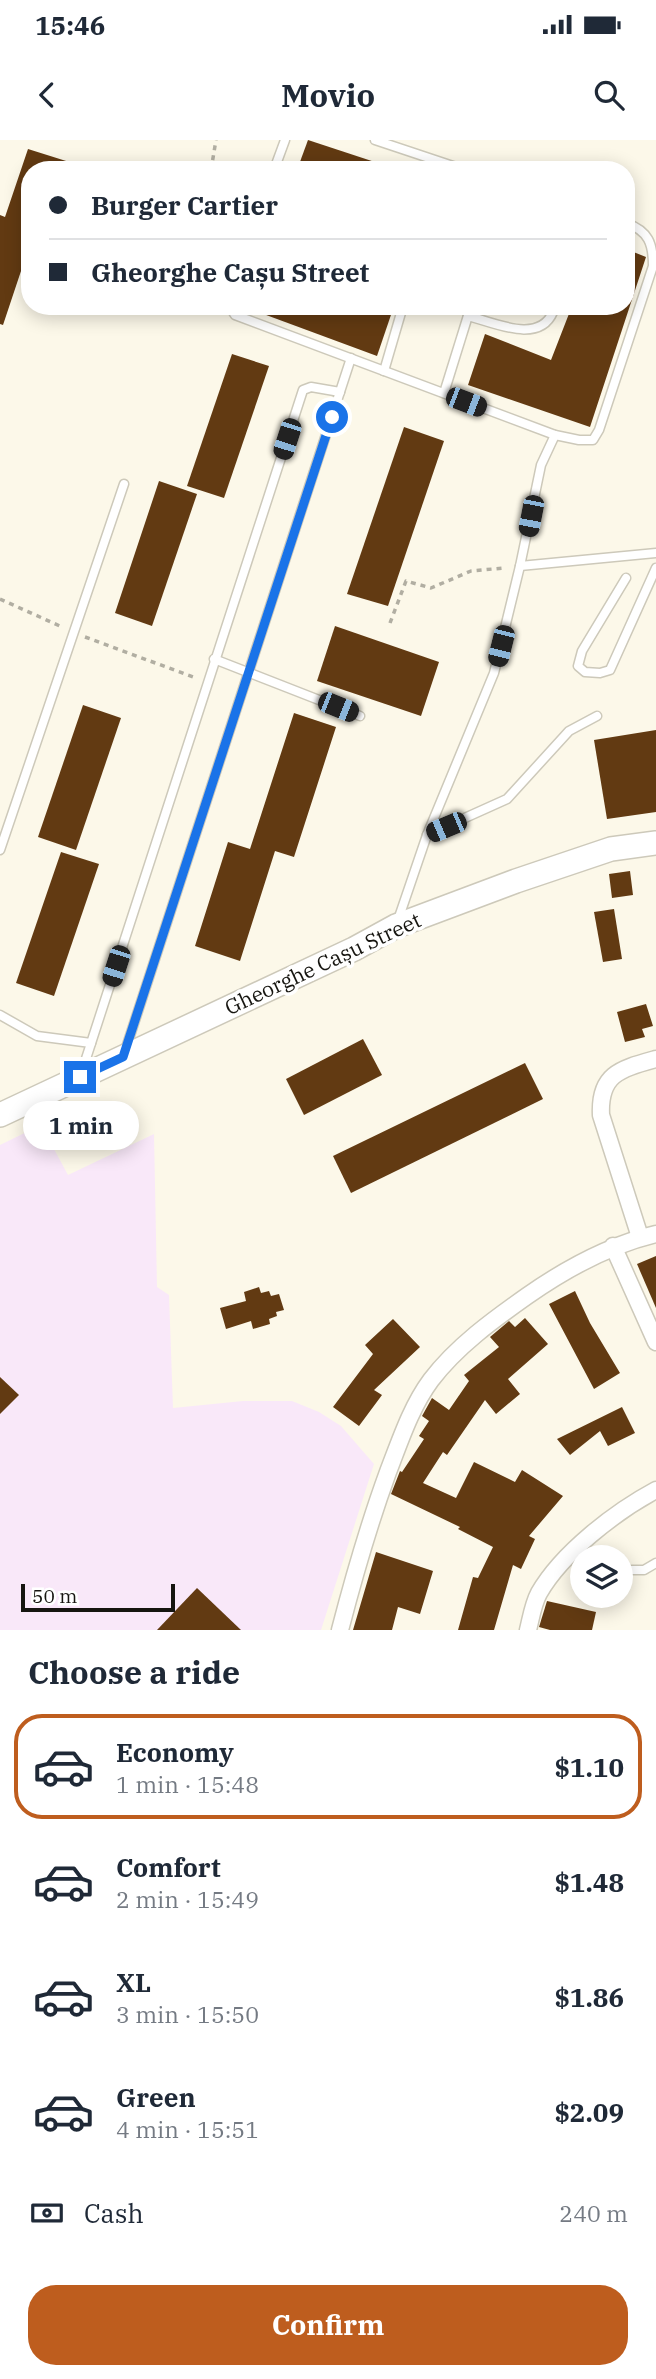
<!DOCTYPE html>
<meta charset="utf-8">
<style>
:root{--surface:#fff;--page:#f2f2f3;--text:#1f2937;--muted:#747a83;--line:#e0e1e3;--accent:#be5d1e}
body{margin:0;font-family:"IBM Plex Serif",serif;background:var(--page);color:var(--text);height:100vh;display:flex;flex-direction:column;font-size:26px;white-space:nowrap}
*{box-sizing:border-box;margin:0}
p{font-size:23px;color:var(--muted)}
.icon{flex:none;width:38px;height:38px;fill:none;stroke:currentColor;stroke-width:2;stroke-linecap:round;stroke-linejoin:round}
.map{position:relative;height:1490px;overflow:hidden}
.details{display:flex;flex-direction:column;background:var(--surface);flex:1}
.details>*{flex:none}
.top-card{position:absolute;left:21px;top:21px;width:614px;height:154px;border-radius:28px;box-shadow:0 4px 18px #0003;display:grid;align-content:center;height:154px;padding:0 28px;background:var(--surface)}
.buttons{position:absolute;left:570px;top:1405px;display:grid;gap:14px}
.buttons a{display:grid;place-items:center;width:63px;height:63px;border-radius:50%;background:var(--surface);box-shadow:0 4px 18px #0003;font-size:35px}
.scale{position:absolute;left:21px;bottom:18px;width:154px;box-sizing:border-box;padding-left:7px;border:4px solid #161510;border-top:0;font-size:19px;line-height:24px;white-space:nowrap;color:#161510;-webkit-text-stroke:5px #fff;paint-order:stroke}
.end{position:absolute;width:32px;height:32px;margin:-16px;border:9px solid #1a73e8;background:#fff;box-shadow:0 0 0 4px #fff}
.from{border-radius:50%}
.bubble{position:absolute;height:49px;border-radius:24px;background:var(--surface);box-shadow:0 4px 18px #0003;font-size:23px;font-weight:800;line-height:49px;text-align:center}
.car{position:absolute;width:21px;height:42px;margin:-21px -10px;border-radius:9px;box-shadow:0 0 5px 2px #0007;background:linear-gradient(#222 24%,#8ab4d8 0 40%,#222 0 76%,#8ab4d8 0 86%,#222 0)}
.top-card b{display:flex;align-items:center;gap:24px;height:66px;font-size:26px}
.top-card b+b{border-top:2px solid var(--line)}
.top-card i{width:18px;height:18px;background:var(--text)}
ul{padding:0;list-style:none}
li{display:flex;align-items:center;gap:21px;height:105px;margin:0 14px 10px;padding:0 14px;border:4px solid transparent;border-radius:28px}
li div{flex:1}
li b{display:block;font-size:26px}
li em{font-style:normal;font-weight:800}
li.on{border-color:var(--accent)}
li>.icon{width:63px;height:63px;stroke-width:1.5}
h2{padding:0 28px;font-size:32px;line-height:84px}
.pay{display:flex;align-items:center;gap:18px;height:77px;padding:0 28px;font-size:26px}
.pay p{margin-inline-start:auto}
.cta{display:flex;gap:14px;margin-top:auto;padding:14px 28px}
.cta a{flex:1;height:80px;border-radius:28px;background:var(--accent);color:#fff;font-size:28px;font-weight:800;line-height:80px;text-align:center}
.status{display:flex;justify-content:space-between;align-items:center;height:49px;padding:0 35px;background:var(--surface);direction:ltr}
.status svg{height:19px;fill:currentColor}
header{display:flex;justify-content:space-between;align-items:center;height:91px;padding:0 28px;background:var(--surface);font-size:32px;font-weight:800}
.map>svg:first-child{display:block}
</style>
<div class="status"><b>15:46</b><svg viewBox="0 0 49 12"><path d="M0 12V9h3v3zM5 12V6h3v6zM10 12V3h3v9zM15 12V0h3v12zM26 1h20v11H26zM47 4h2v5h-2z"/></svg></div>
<header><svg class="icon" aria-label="back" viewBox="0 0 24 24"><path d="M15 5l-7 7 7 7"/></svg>Movio<svg class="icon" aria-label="search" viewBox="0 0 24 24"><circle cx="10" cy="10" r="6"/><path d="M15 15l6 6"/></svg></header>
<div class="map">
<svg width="656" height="1490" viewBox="0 0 656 1490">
<rect width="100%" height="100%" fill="#fcf8e9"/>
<path fill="#f9e8f9" d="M41,985L68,1035L154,994L157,1147L169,1155L173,1268L243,1261H292L319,1272L341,1286L374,1324L321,1490H0V1005Z"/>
<g fill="#623a12">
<path d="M308,0L390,27L389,30H297Z"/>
<path d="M28,9L82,26V30H30V127L23,125L3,185L0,184V75L5,77Z"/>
<path d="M626,109L646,117L590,287L468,245L485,194L551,220L572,166H626Z"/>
<path d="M248,166H394L377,216L247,168Z"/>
<path d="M232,214L269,226L224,358L187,346Z"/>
<path d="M404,287L444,301L388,466L347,454Z"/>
<path d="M159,341L197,354L152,486L115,473Z"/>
<path d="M335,486L439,522L421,576L317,541Z"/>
<path d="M83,565L121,578L76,710L38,697Z"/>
<path d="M294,573L336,587L294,717L275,711L240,821L195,806L228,702L250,709Z"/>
<path d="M656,590V672L607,679L594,600Z"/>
<path d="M61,712L99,724L54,856L16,843Z"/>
<path d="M630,731L633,755L612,758L609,734Z"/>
<path d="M614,769L622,819L603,822L594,772Z"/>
<path d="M646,864L653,886L642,889L645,897L625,902L617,872Z"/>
<path d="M363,899L382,935L304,975L286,939Z"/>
<path d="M525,923L543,959L351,1053L333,1016Z"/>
<path d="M656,1116V1168L637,1124Z"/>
<path d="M259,1147L261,1153L269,1151L271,1156L279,1154L284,1170L276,1172L277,1176L269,1179L270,1184L253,1189L251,1181L226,1189L220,1168L246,1161L244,1152Z"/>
<path d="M575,1151L590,1183L620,1233L594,1249L549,1164Z"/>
<path d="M525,1178L548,1204L508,1239L520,1254L496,1274L485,1260L447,1315L443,1312L423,1343L456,1358L474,1322L515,1342L522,1330L563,1356L529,1396L535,1399L521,1429L513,1425L494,1490H458L473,1437L478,1438L493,1407L458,1389L460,1387L391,1354L400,1331L402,1332L424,1299L419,1296L429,1281L422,1276L432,1258L449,1270L469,1241L464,1235L499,1207L490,1197L509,1181L515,1187Z"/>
<path d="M393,1179L420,1207L374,1250L382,1255L359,1286L333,1267L373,1214L365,1205Z"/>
<path d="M0,1237L19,1255L0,1274Z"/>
<path d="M622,1267L635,1293L608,1306L600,1291L570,1315L557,1299Z"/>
<path d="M376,1412L433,1431L420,1474L398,1467L392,1490H353Z"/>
<path d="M197,1448L241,1490H157Z"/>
<path d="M547,1461L596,1472L592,1490H550L539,1487Z"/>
</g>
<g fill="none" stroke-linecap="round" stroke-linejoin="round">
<defs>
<g id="lane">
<path d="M375,0L465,30"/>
<path d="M274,30L285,0"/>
<path d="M229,166L235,175L555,295L579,300H593L599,290L653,126C653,104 649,91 626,83"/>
<path d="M468,176C493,182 539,205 553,172L550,166"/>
<path d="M384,231L403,166"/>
<path d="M444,253L471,166"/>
<path d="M555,295L541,325L520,426L656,413"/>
<path d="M626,438L582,511L578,526L585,532L600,533L610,530L656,428"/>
<path d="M214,519L360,576"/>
<path d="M427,695L507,659L569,591L597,576"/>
<path d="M0,710L124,344"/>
<path d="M398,780L427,695L494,533L520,426"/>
<path d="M0,875L37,896L91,903"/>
<path d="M125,911L351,218"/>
<path d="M82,931L303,250L311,247L340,252"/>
<path d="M621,1430H644L656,1423"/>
</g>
<g id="street">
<path d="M640,1097L601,975C599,934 620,929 656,919"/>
<path d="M613,1106L656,1202"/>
<path d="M340,1490C354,1436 369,1384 388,1332C400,1301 411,1267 431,1240C457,1206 493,1180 527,1156C567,1128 609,1105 656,1094"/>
<path d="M528,1490C531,1478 533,1464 539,1453C562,1413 615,1372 656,1350"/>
</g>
<path id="secondary" d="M0,975L354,809L396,786L516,741L611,709L656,703"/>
</defs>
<use href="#lane" stroke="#cdc9ba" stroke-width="11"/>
<use href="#street" stroke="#cdc9ba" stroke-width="19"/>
<use href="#secondary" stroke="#cdc9ba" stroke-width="26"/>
<g stroke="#b1aea2" stroke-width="3.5" stroke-dasharray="5 5" stroke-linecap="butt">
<path d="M211,30L216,0"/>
<path d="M0,459L62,487"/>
<path d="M390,483L406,441L431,448L471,431L504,428"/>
<path d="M85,497L196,538"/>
</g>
<use href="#lane" stroke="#fff" stroke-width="8"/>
<use href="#street" stroke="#fff" stroke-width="16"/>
<use href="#secondary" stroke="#fff" stroke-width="23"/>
</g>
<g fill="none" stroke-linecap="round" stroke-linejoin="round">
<path stroke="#1a73e8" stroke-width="9" d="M80,937L123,917L332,277"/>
</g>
<g text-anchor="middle" stroke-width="7" stroke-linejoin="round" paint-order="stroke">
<g font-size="21" fill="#161510" stroke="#fff">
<text transform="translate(323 824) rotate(-25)" y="7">Gheorghe Cașu Street</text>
</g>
</g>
</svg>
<div class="buttons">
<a><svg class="icon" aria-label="layers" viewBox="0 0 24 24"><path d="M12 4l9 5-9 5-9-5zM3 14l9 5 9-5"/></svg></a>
</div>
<div class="scale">50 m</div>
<i class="end from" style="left:332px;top:277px"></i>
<i class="end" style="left:80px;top:937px"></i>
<div class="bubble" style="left:23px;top:961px;width:116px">1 min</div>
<i class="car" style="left:466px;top:262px;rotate:111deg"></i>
<i class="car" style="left:287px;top:299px;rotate:198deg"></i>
<i class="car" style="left:531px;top:376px;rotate:191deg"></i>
<i class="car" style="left:501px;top:506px;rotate:194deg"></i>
<i class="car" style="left:338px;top:567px;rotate:112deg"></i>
<i class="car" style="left:446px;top:687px;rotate:247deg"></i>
<i class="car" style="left:116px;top:826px;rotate:198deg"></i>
<div class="top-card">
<b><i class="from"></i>Burger Cartier</b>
<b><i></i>Gheorghe Cașu Street</b>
</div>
</div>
<section class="details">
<h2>Choose a ride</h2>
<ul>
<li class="on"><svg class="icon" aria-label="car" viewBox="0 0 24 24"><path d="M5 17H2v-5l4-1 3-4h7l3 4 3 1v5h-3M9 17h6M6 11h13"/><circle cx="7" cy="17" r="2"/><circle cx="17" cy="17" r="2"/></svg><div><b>Economy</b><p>1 min · 15:48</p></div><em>$1.10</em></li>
<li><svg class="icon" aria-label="car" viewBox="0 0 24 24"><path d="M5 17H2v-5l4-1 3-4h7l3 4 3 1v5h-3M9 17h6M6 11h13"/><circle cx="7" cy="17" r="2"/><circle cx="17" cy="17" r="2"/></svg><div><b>Comfort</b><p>2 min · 15:49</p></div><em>$1.48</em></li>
<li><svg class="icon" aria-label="car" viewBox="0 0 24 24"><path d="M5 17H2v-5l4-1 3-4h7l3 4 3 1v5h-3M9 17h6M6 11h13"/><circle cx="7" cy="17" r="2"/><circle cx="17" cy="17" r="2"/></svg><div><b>XL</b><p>3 min · 15:50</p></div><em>$1.86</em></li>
<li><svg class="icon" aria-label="car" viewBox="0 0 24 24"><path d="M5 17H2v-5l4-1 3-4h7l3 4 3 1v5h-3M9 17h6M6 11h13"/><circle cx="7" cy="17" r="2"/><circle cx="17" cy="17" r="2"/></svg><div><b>Green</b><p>4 min · 15:51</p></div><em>$2.09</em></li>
</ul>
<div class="pay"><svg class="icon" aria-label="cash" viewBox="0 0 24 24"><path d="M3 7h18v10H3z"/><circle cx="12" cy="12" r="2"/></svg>Cash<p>240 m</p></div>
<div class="cta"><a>Confirm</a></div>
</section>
